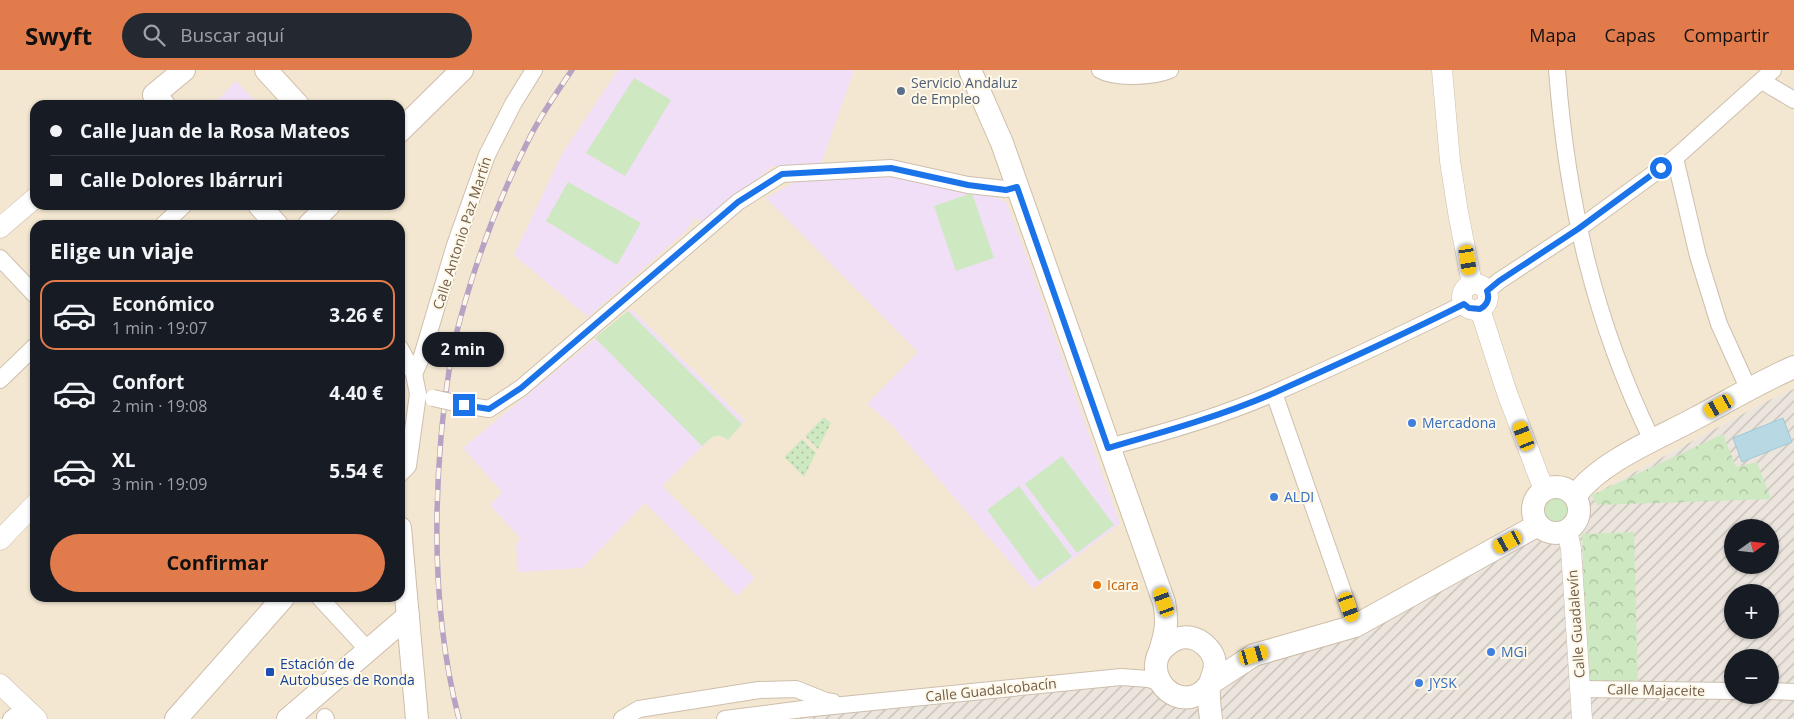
<!DOCTYPE html>
<html lang="es">
<meta charset="utf-8">
<style>
:root{--surface:#171b24;--page:#242831;--text:#f1f3f6;--muted:#9ea1a6;--line:#363941;--accent:#e27b4b}
body{margin:0;font-family:"Open Sans",sans-serif;background:var(--page);color:var(--text);height:100vh;display:flex;flex-direction:column;font-size:19px;white-space:nowrap}
*{box-sizing:border-box;margin:0}
p{font-size:16px;color:var(--muted)}
.icon{flex:none;width:28px;height:28px;fill:none;stroke:currentColor;stroke-width:2;stroke-linecap:round;stroke-linejoin:round}
.map{position:relative;flex:1;overflow:hidden}
.details{position:absolute;left:30px;top:150px;width:375px;height:382px;display:flex;flex-direction:column;background:var(--surface);border-radius:15px;box-shadow:0 1px 4px #0004}
.details>*{flex:none}
.hud{position:absolute;left:30px;top:30px;width:375px;height:110px;border-radius:15px;box-shadow:0 1px 4px #0004;display:grid;align-content:center;height:110px;padding:0 20px;background:var(--surface)}
.needle{width:32px;rotate:75deg}
.tools{position:absolute;left:1724px;top:449px;display:grid;gap:10px}
.tools a{display:grid;place-items:center;width:55px;height:55px;border-radius:50%;background:var(--surface);box-shadow:0 1px 4px #0004;font-size:25px}
.end{position:absolute;width:22px;height:22px;margin:-11px;border:6px solid #1a73e8;background:#fff;box-shadow:0 0 0 2px #fff}
.from{border-radius:50%}
.bubble{position:absolute;height:35px;border-radius:18px;background:var(--surface);box-shadow:0 1px 4px #0004;font-size:16px;font-weight:700;line-height:35px;text-align:center}
.car{position:absolute;width:15px;height:30px;margin:-15px -8px;border-radius:6px;box-shadow:0 0 4px 1px #0007;background:linear-gradient(#f5c518 24%,#345 0 40%,#f5c518 0 76%,#345 0 86%,#f5c518 0)}
.hud b{display:flex;align-items:center;gap:18px;height:48px;font-size:19px}
.hud b+b{border-top:1px solid var(--line)}
.hud i{width:12px;height:12px;background:var(--text)}
ul{padding:0;list-style:none}
li{display:flex;align-items:center;gap:15px;height:70px;margin:0 10px 8px;padding:0 10px;border:2px solid transparent;border-radius:15px}
li div{flex:1}
li b{display:block;font-size:19px}
li em{font-style:normal;font-weight:700}
li.selected{border-color:var(--accent)}
li>.icon{width:45px;height:45px;stroke-width:1.5}
h2{padding:0 20px;font-size:22px;line-height:60px}
.primary-button{display:flex;gap:10px;margin-top:auto;padding:10px 20px}
.primary-button a{flex:1;height:58px;border-radius:30px;background:var(--accent);color:#111;font-size:20px;font-weight:700;line-height:58px;text-align:center}
header{display:flex;align-items:center;gap:30px;box-sizing:border-box;height:70px;padding:0 25px;background:var(--accent);color:#111}
header strong{font-size:24px}
nav{display:flex;gap:28px;margin-inline-start:auto;font-size:18px}
.search{width:350px;height:45px;background:var(--page);display:flex;align-items:center;gap:12px;box-sizing:border-box;padding:0 18px;border-radius:28px;color:var(--muted);font-size:19px}
.map>svg:first-child{display:block}
</style>
<header>
<strong>Swyft</strong>
<div class="search"><svg class="icon" aria-label="search" viewBox="0 0 24 24"><circle cx="10" cy="10" r="6"/><path d="M15 15l6 6"/></svg>Buscar aquí</div>
<nav><a>Mapa</a><a>Capas</a><a>Compartir</a></nav>
</header>
<div class="map">
<svg width="1794" height="649" viewBox="0 0 1794 649">
<defs>
<pattern id="industrial-furrows" width="10" height="10" patternUnits="userSpaceOnUse" patternTransform="scale(1.25)"><rect width="10" height="10" fill="#ebe5dd"/><path d="M-1 1l2-2M0 10L10 0M9 11l2-2" fill="none" stroke="#c3bdb5"/></pattern>
<pattern id="forest-crowns" width="20" height="18" patternUnits="userSpaceOnUse" patternTransform="scale(1.25)"><rect width="20" height="18" fill="#cee8c2"/><path d="M2 6a3 3 0 1 1 6 0M12 15a3 3 0 1 1 6 0" fill="none" stroke="#acbfa0"/></pattern>
<pattern id="garden-dots" width="8" height="8" patternUnits="userSpaceOnUse" patternTransform="scale(1.25)"><rect width="8" height="8" fill="#cee8c2"/><path d="M2 2h.1M6 6h.1" fill="none" stroke="#acbfa0" stroke-width="1.8" stroke-linecap="round"/></pattern>
</defs>
<rect width="100%" height="100%" fill="#fbf4e3"/>
<path fill="#f3e7d1" fill-rule="evenodd" d="M0,0H1794V319L1763,333L1592,425L1564,445L1420,524L1206,646L850,641L790,649H0ZM35,35H400V135H35ZM35,155H400V528H35Z"/>
<path fill="url(#industrial-furrows)" fill-rule="evenodd" d="M1794,319V649H790L1138,601L1197,630L1216,613L1420,524L1564,445L1592,425L1763,333ZM1732,458H1770V495H1732ZM1732,522H1770V560H1732ZM1732,588H1770V625H1732Z"/>
<g fill="#f1dff7">
<path d="M618,0H854L821,94L773,96L703,152L695,148L687,160L588,247L514,185L562,84Z"/>
<path d="M236,11L259,35H213Z"/>
<path d="M892,105L999,128L1006,132L1030,195L1120,454L1033,519L891,354L867,334L918,282L766,128L795,112Z"/>
<path d="M631,239L745,351L728,370L722,365L713,366L662,416L755,508L737,526L645,433L582,498L518,502L516,474L521,469L490,435L502,422L463,378Z"/>
</g>
<g fill="#cee8c2">
<path d="M634,8L671,30L625,106L586,83Z"/>
<path d="M568,112L641,153L617,195L546,151Z"/>
<path d="M972,123L994,188L956,201L934,136Z"/>
<path d="M628,241L742,354L728,370C716,361 711,368 702,376L595,268Z"/>
<path d="M1062,386L1114,455L1077,483L1025,414Z"/>
<path d="M1019,416L1072,487L1039,511L987,440Z"/>
<circle cx="1558" cy="441" r="15"/>
</g>
<g fill="url(#forest-crowns)">
<path d="M1723,364L1736,397L1757,392L1771,429L1597,435L1592,425Z"/>
<path d="M1634,462L1638,613L1587,612L1582,464Z"/>
</g>
<g fill="url(#garden-dots)">
<path d="M824,347L831,353L818,379L805,366Z"/>
<path d="M802,369L816,383L804,407L784,387Z"/>
</g>
<path fill="#b8d9e4" stroke="#9ec8d5" d="M1783,348L1792,372L1742,392L1733,368Z"/>
<g fill="none" stroke-linecap="round" stroke-linejoin="round">
<defs>
<g id="minor">
<path d="M1100,0C1115,9 1154,7 1170,0"/>
<path d="M1557,0C1567,132 1594,251 1652,370"/>
<path d="M1762,11L1794,30"/>
<path d="M1675,88L1698,186L1719,254L1748,318"/>
<path d="M163,155L184,135"/>
<path d="M0,188L35,225"/>
<path d="M1487,221L1499,211L1578,159L1675,88L1773,0"/>
<path d="M400,278L414,304L418,324L408,396L400,404"/>
<path d="M414,304L422,286L455,175L487,85L513,34L534,0"/>
<path d="M0,310L35,276"/>
<path d="M1274,323L1355,556"/>
<path d="M464,335L489,339L521,318L738,132L782,104L891,98L968,115L1006,119L1017,117"/>
<path d="M1108,377C1164,363 1222,346 1274,323C1338,295 1401,265 1464,234"/>
<path d="M320,528L368,580"/>
<path d="M1580,619L1732,621"/>
<path d="M1770,621L1794,622"/>
<path d="M325,647L326,649"/>
<path d="M11,649L25,638"/>
<path d="M622,649L639,639L759,620L796,619L826,631L833,632"/>
<path d="M725,649L803,639L1121,607L1149,609L1160,613"/>
</g>
<g id="tertiary">
<path d="M1442,0L1450,91L1458,142L1472,214"/>
<path d="M0,158L35,128"/>
<circle cx="1475" cy="227" r="13"/>
<path d="M1480,239L1507,323L1544,420"/>
<path d="M1567,460L1571,479L1582,649"/>
<path d="M0,470L35,434"/>
<path d="M0,614L37,649"/>
</g>
<g id="secondary">
<path d="M266,0L298,35"/>
<path d="M970,0L1002,73L1164,532C1168,552 1166,562 1160,581"/>
<path d="M164,35L154,25L184,0"/>
<path d="M400,61L462,0"/>
<path d="M259,135L277,155"/>
<path d="M309,155L329,135"/>
<circle cx="1556" cy="440" r="23"/>
<path d="M1575,426C1601,391 1657,369 1696,348C1728,331 1760,312 1794,297"/>
<path d="M400,458L417,649"/>
<path d="M1211,613L1254,585L1355,556L1538,455"/>
<path d="M1209,615C1206,619 1202,623 1197,625C1167,638 1140,595 1167,575C1174,569 1183,566 1192,568C1201,570 1211,579 1214,588C1217,603 1210,607 1209,618C1208,628 1210,639 1211,649"/>
<path d="M176,649L283,528"/>
<path d="M288,649L408,546"/>
</g>
</defs>
<use href="#minor" stroke="#cebfad" stroke-width="18"/>
<use href="#tertiary" stroke="#cebfad" stroke-width="21"/>
<use href="#secondary" stroke="#cfbda8" stroke-width="24"/>
<use href="#minor" stroke="#fff" stroke-width="16"/>
<use href="#tertiary" stroke="#fff" stroke-width="20"/>
<use href="#secondary" stroke="#fff" stroke-width="22"/>
<defs>
<path id="rail" d="M459,649C435,557 433,461 441,367C444,335 448,301 455,269C472,201 496,134 528,71C540,46 557,22 572,0"/>
</defs>
<use href="#rail" stroke="#b7a2c4" stroke-width="5.5"/>
<use href="#rail" stroke="#fef8e8" stroke-width="4" stroke-dasharray="11" stroke-linecap="butt"/>
<defs>
<path id="minor-bridge" d="M433,328L464,335"/>
</defs>
<use href="#minor-bridge" stroke="#cebfad" stroke-width="18" stroke-linecap="butt"/>
<use href="#minor-bridge" stroke="#fff" stroke-width="16"/>
</g>
<g fill="none" stroke-linecap="round" stroke-linejoin="round">
<path stroke="#1a73e8" stroke-width="6" d="M464,335L489,339L521,318L738,132L782,104L891,98L968,115L1006,120L1017,117L1108,378C1164,362 1221,346 1274,323C1338,294 1401,266 1464,234L1469,238L1480,239C1487,235 1490,229 1487,221L1499,211L1578,159L1661,98"/>
</g>
<circle fill="#5c6f8a" stroke="#fef8e8" stroke-width="2" cx="901" cy="21" r="5"/>
<g fill="#3f7fe0" stroke="#fef8e8" stroke-width="2">
<circle cx="1412" cy="353" r="5"/>
<circle cx="1274" cy="427" r="5"/>
<circle cx="1491" cy="582" r="5"/>
<circle cx="1419" cy="613" r="5"/>
</g>
<circle fill="#e8710a" stroke="#fef8e8" stroke-width="2" cx="1097" cy="515" r="5"/>
<rect fill="#1a4fb4" stroke="#fef8e8" stroke-width="2" x="265" y="597" width="10" height="10" rx="2.5"/>
<g text-anchor="middle" stroke-width="4" stroke-linejoin="round" paint-order="stroke">
<g font-size="14" fill="#4e5e75" stroke="#fef8e8" text-anchor="start">
<text x="911" y="18">Servicio Andaluz<tspan x="911" dy="16">de Empleo</tspan></text>
</g>
<g font-size="14" fill="#725c4a" stroke="#fef8e8">
<text transform="translate(462 163) rotate(-72)" y="5">Calle Antonio Paz Martín</text>
<text transform="translate(1576 554) rotate(-94)" y="5">Calle Guadalevín</text>
<text transform="translate(991 620) rotate(-6)" y="5">Calle Guadalcobacín</text>
<text transform="translate(1656 620) rotate(1)" y="5">Calle Majaceite</text>
</g>
<g font-size="14" fill="#366cbe" stroke="#fef8e8" text-anchor="start">
<text x="1422" y="358">Mercadona</text>
<text x="1284" y="432">ALDI</text>
<text x="1501" y="587">MGi</text>
<text x="1429" y="618">JYSK</text>
</g>
<g font-size="14" fill="#c56008" stroke="#fef8e8" text-anchor="start">
<text x="1107" y="520">Icara</text>
</g>
<g font-size="14" fill="#164399" stroke="#fef8e8" text-anchor="start">
<text x="280" y="599">Estación de<tspan x="280" dy="16">Autobuses de Ronda</tspan></text>
</g>
</g>
</svg>
<div class="tools">
<a><svg class="needle" viewBox="-14 -14 28 28"><path d="M0-13l5 13h-10z" fill="#e53935"/><path d="M0 13l5-13h-10z" fill="#9ea1a6"/></svg></a>
<a>+</a>
<a>−</a>
</div>
<i class="end from" style="left:1661px;top:98px"></i>
<i class="end" style="left:464px;top:335px"></i>
<div class="bubble" style="left:422px;top:262px;width:82px">2 min</div>
<i class="car" style="left:1468px;top:190px;rotate:171deg"></i>
<i class="car" style="left:1719px;top:336px;rotate:241deg"></i>
<i class="car" style="left:1524px;top:366px;rotate:339deg"></i>
<i class="car" style="left:1508px;top:472px;rotate:242deg"></i>
<i class="car" style="left:1164px;top:532px;rotate:340deg"></i>
<i class="car" style="left:1349px;top:537px;rotate:161deg"></i>
<i class="car" style="left:1254px;top:585px;rotate:74deg"></i>
<div class="hud">
<b><i class="from"></i>Calle Juan de la Rosa Mateos</b>
<b><i></i>Calle Dolores Ibárruri</b>
</div>
<section class="details">
<h2>Elige un viaje</h2>
<ul>
<li class="selected"><svg class="icon" aria-label="car" viewBox="0 0 24 24"><path d="M5 17H2v-5l4-1 3-4h7l3 4 3 1v5h-3M9 17h6M6 11h13"/><circle cx="7" cy="17" r="2"/><circle cx="17" cy="17" r="2"/></svg><div><b>Económico</b><p>1 min · 19:07</p></div><em>3.26 €</em></li>
<li><svg class="icon" aria-label="car" viewBox="0 0 24 24"><path d="M5 17H2v-5l4-1 3-4h7l3 4 3 1v5h-3M9 17h6M6 11h13"/><circle cx="7" cy="17" r="2"/><circle cx="17" cy="17" r="2"/></svg><div><b>Confort</b><p>2 min · 19:08</p></div><em>4.40 €</em></li>
<li><svg class="icon" aria-label="car" viewBox="0 0 24 24"><path d="M5 17H2v-5l4-1 3-4h7l3 4 3 1v5h-3M9 17h6M6 11h13"/><circle cx="7" cy="17" r="2"/><circle cx="17" cy="17" r="2"/></svg><div><b>XL</b><p>3 min · 19:09</p></div><em>5.54 €</em></li>
</ul>
<div class="primary-button"><a>Confirmar</a></div>
</section>
</div>
